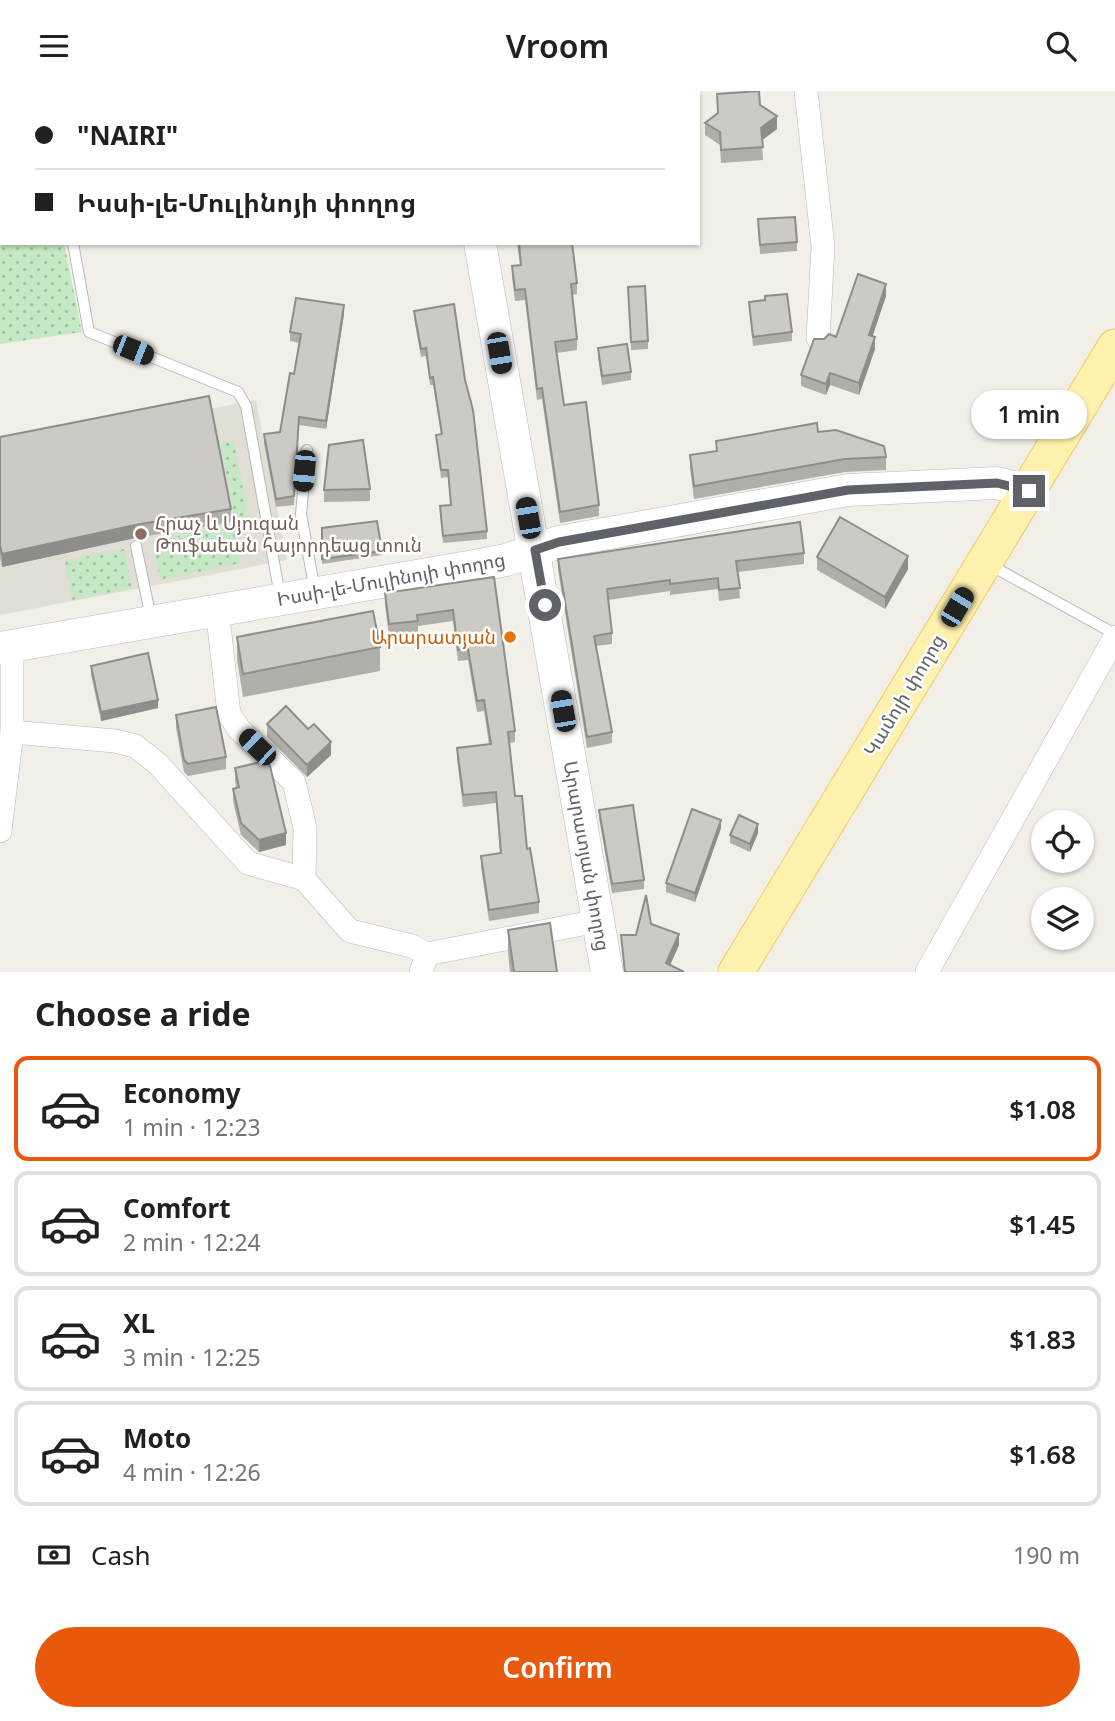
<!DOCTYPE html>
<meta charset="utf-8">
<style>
:root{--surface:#fff;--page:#f6f6f6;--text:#202124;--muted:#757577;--line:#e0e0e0;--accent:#ea580c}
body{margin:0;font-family:"Noto Sans","Noto Sans Armenian",sans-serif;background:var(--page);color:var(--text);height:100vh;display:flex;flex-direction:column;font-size:26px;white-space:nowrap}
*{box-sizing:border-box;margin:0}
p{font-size:23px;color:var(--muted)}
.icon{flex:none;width:38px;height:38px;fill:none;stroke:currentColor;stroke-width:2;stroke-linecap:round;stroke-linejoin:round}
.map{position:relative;height:881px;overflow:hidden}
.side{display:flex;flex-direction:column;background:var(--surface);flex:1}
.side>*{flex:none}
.banner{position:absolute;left:0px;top:0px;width:700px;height:154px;box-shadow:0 2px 5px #0004;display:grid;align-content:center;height:154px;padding:0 35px;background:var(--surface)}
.tools{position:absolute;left:1031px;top:719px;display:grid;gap:14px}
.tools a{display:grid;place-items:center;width:63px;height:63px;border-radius:50%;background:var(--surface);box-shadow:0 2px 5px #0004;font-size:35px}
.end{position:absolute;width:32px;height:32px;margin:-16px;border:9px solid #5f6368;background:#fff;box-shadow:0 0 0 4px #fff}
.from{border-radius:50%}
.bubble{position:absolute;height:49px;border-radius:24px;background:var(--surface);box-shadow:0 2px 5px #0004;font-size:23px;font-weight:600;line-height:49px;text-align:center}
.car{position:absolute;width:21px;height:42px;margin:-21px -10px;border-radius:9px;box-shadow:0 0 5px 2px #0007;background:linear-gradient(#222 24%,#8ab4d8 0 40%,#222 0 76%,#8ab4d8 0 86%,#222 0)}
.banner b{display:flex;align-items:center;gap:24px;height:66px;font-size:26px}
.banner b+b{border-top:2px solid var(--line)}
.banner i{width:18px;height:18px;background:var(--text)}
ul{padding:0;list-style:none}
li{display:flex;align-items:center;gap:21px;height:105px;margin:0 14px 10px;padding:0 21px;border:4px solid var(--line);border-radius:14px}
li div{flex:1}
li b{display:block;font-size:26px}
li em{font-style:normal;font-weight:600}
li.selected{border-color:var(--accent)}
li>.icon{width:63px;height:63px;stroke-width:1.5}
h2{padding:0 35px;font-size:32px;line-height:84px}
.pay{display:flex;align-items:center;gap:18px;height:77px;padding:0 35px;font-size:26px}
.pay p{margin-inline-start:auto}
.primary-button{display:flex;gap:14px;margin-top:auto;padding:14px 35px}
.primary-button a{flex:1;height:80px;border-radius:42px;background:var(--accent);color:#fff;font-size:28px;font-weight:600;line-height:80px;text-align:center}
header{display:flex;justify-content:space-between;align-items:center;height:91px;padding:0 35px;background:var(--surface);font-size:32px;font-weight:600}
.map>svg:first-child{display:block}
</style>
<header><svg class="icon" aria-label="menu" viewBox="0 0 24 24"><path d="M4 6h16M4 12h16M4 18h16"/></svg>Vroom<svg class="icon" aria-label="search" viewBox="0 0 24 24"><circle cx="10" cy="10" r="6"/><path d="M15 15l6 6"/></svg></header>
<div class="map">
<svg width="1115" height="881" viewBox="0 0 1115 881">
<defs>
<pattern id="grass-dots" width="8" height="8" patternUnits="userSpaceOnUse" patternTransform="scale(1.75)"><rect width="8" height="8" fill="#c5e8c5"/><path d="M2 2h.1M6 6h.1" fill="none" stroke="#a3c0a4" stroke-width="1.8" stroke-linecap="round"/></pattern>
</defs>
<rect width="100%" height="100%" fill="#f1efe8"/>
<path fill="#e1ded6" d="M256,309L287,469L0,524V358Z"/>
<g fill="url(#grass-dots)">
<path d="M0,0L33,2H2V152H64L82,241L0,253Z"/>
<path d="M234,350L249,428L236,431L220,352Z"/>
<path d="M233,434L241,472L160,489L153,450Z"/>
<path d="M124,458L132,497L72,509L65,470Z"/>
</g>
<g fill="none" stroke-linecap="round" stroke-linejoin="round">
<defs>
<g id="lane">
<path d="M45,0V2"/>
<path d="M73,152L89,241L238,301L246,315L280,505"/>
<path d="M307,359L301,423L315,500"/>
<path d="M136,455L151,527"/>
<path d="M990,474L1115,543"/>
</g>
<g id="street">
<path d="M806,0L823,156L818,247"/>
<path d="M217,517L229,623L239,638L294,691L305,737L304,788L350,840L412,855L427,863"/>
<path d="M12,555V641L115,650L135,655L157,672L248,772L304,788"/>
<path d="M0,740L12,641"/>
<path d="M421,881L427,863L598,830"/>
<path d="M927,881L1115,546"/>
</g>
<g id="secondary">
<path d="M454,0V2"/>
<path d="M480,152L607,881"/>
<path d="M0,557L474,475L506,469L559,451L848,399L997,392L1029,400"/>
</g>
<path id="primary" d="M736,881L1115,256"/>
</defs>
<use href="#lane" stroke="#b5b8bc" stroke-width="12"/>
<use href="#street" stroke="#b5b8bc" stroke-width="24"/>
<use href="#secondary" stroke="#b6babf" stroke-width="33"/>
<use href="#primary" stroke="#f2c960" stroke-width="37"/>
<use href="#lane" stroke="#fff" stroke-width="10"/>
<use href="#street" stroke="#fff" stroke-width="23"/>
<use href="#secondary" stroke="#fff" stroke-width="32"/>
<use href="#primary" stroke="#fff2af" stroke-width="35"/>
</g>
<g fill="#afaea9">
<path d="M717,3L760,14L777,38L762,49L763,69L721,72L720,54L705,44V32L717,22Z"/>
<path d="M758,128L797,151V160L760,163Z"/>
<path d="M517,152H572L577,192V203L572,204L577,248V259L557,262L564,314L599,414V425L560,432L542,308L537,309L525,209L515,210L512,186V175L520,174Z"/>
<path d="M628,196L648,250V258L631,259Z"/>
<path d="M886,205L872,245L875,258L859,304L830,294L826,304L801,295V284L836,246Z"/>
<path d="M765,209L792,241V250L753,255L749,211Z"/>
<path d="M414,220L487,440V448L443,452L440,415L451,414L448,386L441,387L436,344L441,343L433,294H430L426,265L421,266L414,227Z"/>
<path d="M344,223L326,338L299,334L294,414L276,416L264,352V343L280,341L294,283L299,252L290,250V241Z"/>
<path d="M598,257L631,281V289L602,294L598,266Z"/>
<path d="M818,341L886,366V379L845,381L694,408L690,377V364L716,360V350Z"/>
<path d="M0,346L231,418V431L135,447L2,476L0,467Z"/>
<path d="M370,398V410L324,411V399Z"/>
<path d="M322,437L382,460V464L322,473Z"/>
<path d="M804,462V473L738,481L740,507L719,510L718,498L670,504V500L608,509L612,542V553L596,555L612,641V652L587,657L558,479V468Z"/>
<path d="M817,466L908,478L885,518L817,479Z"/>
<path d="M494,486L515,640V651L509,652L515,705L539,811V822L489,830L481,776V765L500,762L496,712L463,716L457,668V657L489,653L484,620L477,621L468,569L458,570L453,530L418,535V541L389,545L385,513V502Z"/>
<path d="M237,546L380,556V580L243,606L237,569Z"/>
<path d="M91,575L158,617L101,630L91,584Z"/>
<path d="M176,624L226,666V678L188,685L184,681L176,637Z"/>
<path d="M267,633L331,664L307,686L267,646Z"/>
<path d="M235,677L286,754L259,761L241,744L233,710V698L236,697L235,689Z"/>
<path d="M599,719L644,789V798L612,802L599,727Z"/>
<path d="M721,737L695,811L666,801V792Z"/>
<path d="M758,742L750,761L730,752V744Z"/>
<path d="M651,833L679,854L670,874L684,881H624L621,844H636Z"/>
<path d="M508,839L557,881H510L508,862Z"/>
</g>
<g fill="#8f8d8a">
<rect x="53" y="0" width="30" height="2"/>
<path d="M777,25V38L761,50V37Z"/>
<path d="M886,193V205L869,256V244Z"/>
<path d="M344,214V223L326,338V330Z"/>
<path d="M875,246V258L859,304V292Z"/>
<path d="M830,282V294L826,304V293Z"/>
<path d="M135,434V447L2,476V463Z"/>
<path d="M908,465V478L885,518V506Z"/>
<path d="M158,609V617L101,630V621Z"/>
<path d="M331,651V664L307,686V674Z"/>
<path d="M721,729V737L695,811V802Z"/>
<path d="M758,733V742L750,761V753Z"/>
<path d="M286,742V754L259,761V749Z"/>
<path d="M679,843V854L667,881L666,872Z"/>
</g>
<g fill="#cccac5" stroke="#8f8d8a" stroke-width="2">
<rect x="386" y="0" width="34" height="2"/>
<path d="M494,0H528V2H495Z"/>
<path d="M759,0L760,14L777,25L761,37L763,56L721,59L720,41L705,32L718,22L717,3Z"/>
<path d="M795,126L797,151L760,154L758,128Z"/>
<path d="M519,152H572L577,192L571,193L577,248L555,251L564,314L586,311L599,414L560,421L542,297L537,298L525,198L515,199L512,175L521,174Z"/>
<path d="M858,183L886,193L869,244L875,246L859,292L830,282L826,293L801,284L814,248H824L829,243L836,246Z"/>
<path d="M645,195L648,250L631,251L628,196Z"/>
<path d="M787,203L792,241L753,246L749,211L765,209V205Z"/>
<path d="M296,207L344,214L326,330L299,326L294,405L276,408L264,343L280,341L290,282L294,283L301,243L290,241Z"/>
<path d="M454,213L465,289L473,319L487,440L443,445L440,415L451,414L448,379H441L436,344L442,343L433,286L430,287L426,257L421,258L414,220Z"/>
<path d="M627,253L631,281L602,285L598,257Z"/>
<path d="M209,305L231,418L135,434L2,463L0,454V346Z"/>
<path d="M817,332L818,341L836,339L884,355L886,366L845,368L694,395L690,364L717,360L716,350Z"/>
<path d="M363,349L370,398L324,399L329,354Z"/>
<path d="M840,426L908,465L885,506L817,466Z"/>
<path d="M377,430L382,460L322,468V437Z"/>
<path d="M800,431L804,462L736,470L740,497L719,499L718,487L670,493V489L607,498L612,542L594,545L612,641L587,646L558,468Z"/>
<path d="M494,486L515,640L508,641L515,705H522L527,758L530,757L539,811L489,819L481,765L501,762L496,701L463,704L457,657L491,653L484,609L477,610L468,558L458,559L453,519L417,524L418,530L389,533L385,502Z"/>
<path d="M373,520L380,556L243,583L237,546Z"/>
<path d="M148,562L158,609L101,621L91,575Z"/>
<path d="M286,615L308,638L314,633L331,651L307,674L267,633Z"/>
<path d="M216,616L226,666L188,673L184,669L176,624Z"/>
<path d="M265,670L270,675L286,742L259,749L241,732L233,698L239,696L235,677Z"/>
<path d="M633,714L644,789L612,793L599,719Z"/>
<path d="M692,718L721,729L695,802L666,792Z"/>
<path d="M739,724L758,733L750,753L730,744Z"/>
<path d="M646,804L651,833L679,843L666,872L684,881H625L621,844H636Z"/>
<path d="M550,832L557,881H514L508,839Z"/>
</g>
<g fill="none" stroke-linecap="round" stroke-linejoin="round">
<path stroke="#5f6368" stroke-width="9" d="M545,514L535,459L559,451L848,399L997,392L1029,400"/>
</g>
<circle fill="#8d6e63" stroke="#fff" stroke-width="2.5" cx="141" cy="443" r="7"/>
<circle fill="#e8710a" stroke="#fff" stroke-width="2.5" cx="510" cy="546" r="7"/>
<g text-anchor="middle" stroke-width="5" stroke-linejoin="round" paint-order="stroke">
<g font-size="19" fill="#785e54" stroke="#fff" text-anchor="start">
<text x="155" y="439">Հրաչ և Սյուզան<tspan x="155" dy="22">Թուֆաեան հայորդեաց տուն</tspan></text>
</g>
<g font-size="19" fill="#5f6368" stroke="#fff">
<text transform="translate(391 488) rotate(-10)" y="7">Իսսի-լե-Մուլինոյի փողոց</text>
<text transform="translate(904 604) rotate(-59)" y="7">Կամոյի փողոց</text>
<text transform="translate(587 765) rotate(80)" y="7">Արարատյան փողոց</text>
</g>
<g font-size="19" fill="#c56008" stroke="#fff" text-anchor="end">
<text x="496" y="553">Արարատյան</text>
</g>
</g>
</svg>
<div class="tools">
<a><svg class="icon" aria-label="locate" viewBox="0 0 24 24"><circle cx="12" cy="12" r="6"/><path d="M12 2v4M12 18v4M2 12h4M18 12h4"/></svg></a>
<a><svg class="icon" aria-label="layers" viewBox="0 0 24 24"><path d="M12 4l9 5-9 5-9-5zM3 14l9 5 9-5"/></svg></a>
</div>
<i class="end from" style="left:545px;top:514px"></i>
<i class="end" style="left:1029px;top:400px"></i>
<div class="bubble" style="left:971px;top:299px;width:116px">1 min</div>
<i class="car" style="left:133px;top:259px;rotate:112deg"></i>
<i class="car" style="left:499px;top:262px;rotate:170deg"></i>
<i class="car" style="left:304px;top:380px;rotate:185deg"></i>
<i class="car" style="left:528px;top:427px;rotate:350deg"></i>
<i class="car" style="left:957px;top:516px;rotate:31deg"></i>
<i class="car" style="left:563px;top:620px;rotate:350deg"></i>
<i class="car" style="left:257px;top:656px;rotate:314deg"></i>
<div class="banner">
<b><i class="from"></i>&quot;NAIRI&quot;</b>
<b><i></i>Իսսի-լե-Մուլինոյի փողոց</b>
</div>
</div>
<section class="side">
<h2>Choose a ride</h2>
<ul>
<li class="selected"><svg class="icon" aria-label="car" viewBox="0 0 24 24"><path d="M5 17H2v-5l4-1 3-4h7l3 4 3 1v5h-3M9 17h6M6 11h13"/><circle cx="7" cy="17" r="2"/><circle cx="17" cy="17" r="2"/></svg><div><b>Economy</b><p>1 min · 12:23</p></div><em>$1.08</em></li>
<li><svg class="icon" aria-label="car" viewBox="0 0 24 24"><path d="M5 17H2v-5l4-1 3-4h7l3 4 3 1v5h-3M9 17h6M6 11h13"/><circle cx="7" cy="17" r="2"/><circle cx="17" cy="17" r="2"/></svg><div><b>Comfort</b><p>2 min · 12:24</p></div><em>$1.45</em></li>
<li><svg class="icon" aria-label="car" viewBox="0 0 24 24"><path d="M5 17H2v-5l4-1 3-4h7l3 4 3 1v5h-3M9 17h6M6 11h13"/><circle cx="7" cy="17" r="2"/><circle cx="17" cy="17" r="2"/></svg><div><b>XL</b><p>3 min · 12:25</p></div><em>$1.83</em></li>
<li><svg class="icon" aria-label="car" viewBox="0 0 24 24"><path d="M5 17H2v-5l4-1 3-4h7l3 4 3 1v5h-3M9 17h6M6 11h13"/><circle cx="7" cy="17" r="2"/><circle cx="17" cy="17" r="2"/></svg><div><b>Moto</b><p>4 min · 12:26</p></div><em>$1.68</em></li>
</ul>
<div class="pay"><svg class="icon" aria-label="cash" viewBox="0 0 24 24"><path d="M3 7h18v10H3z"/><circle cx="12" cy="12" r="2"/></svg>Cash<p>190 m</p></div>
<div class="primary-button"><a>Confirm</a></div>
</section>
